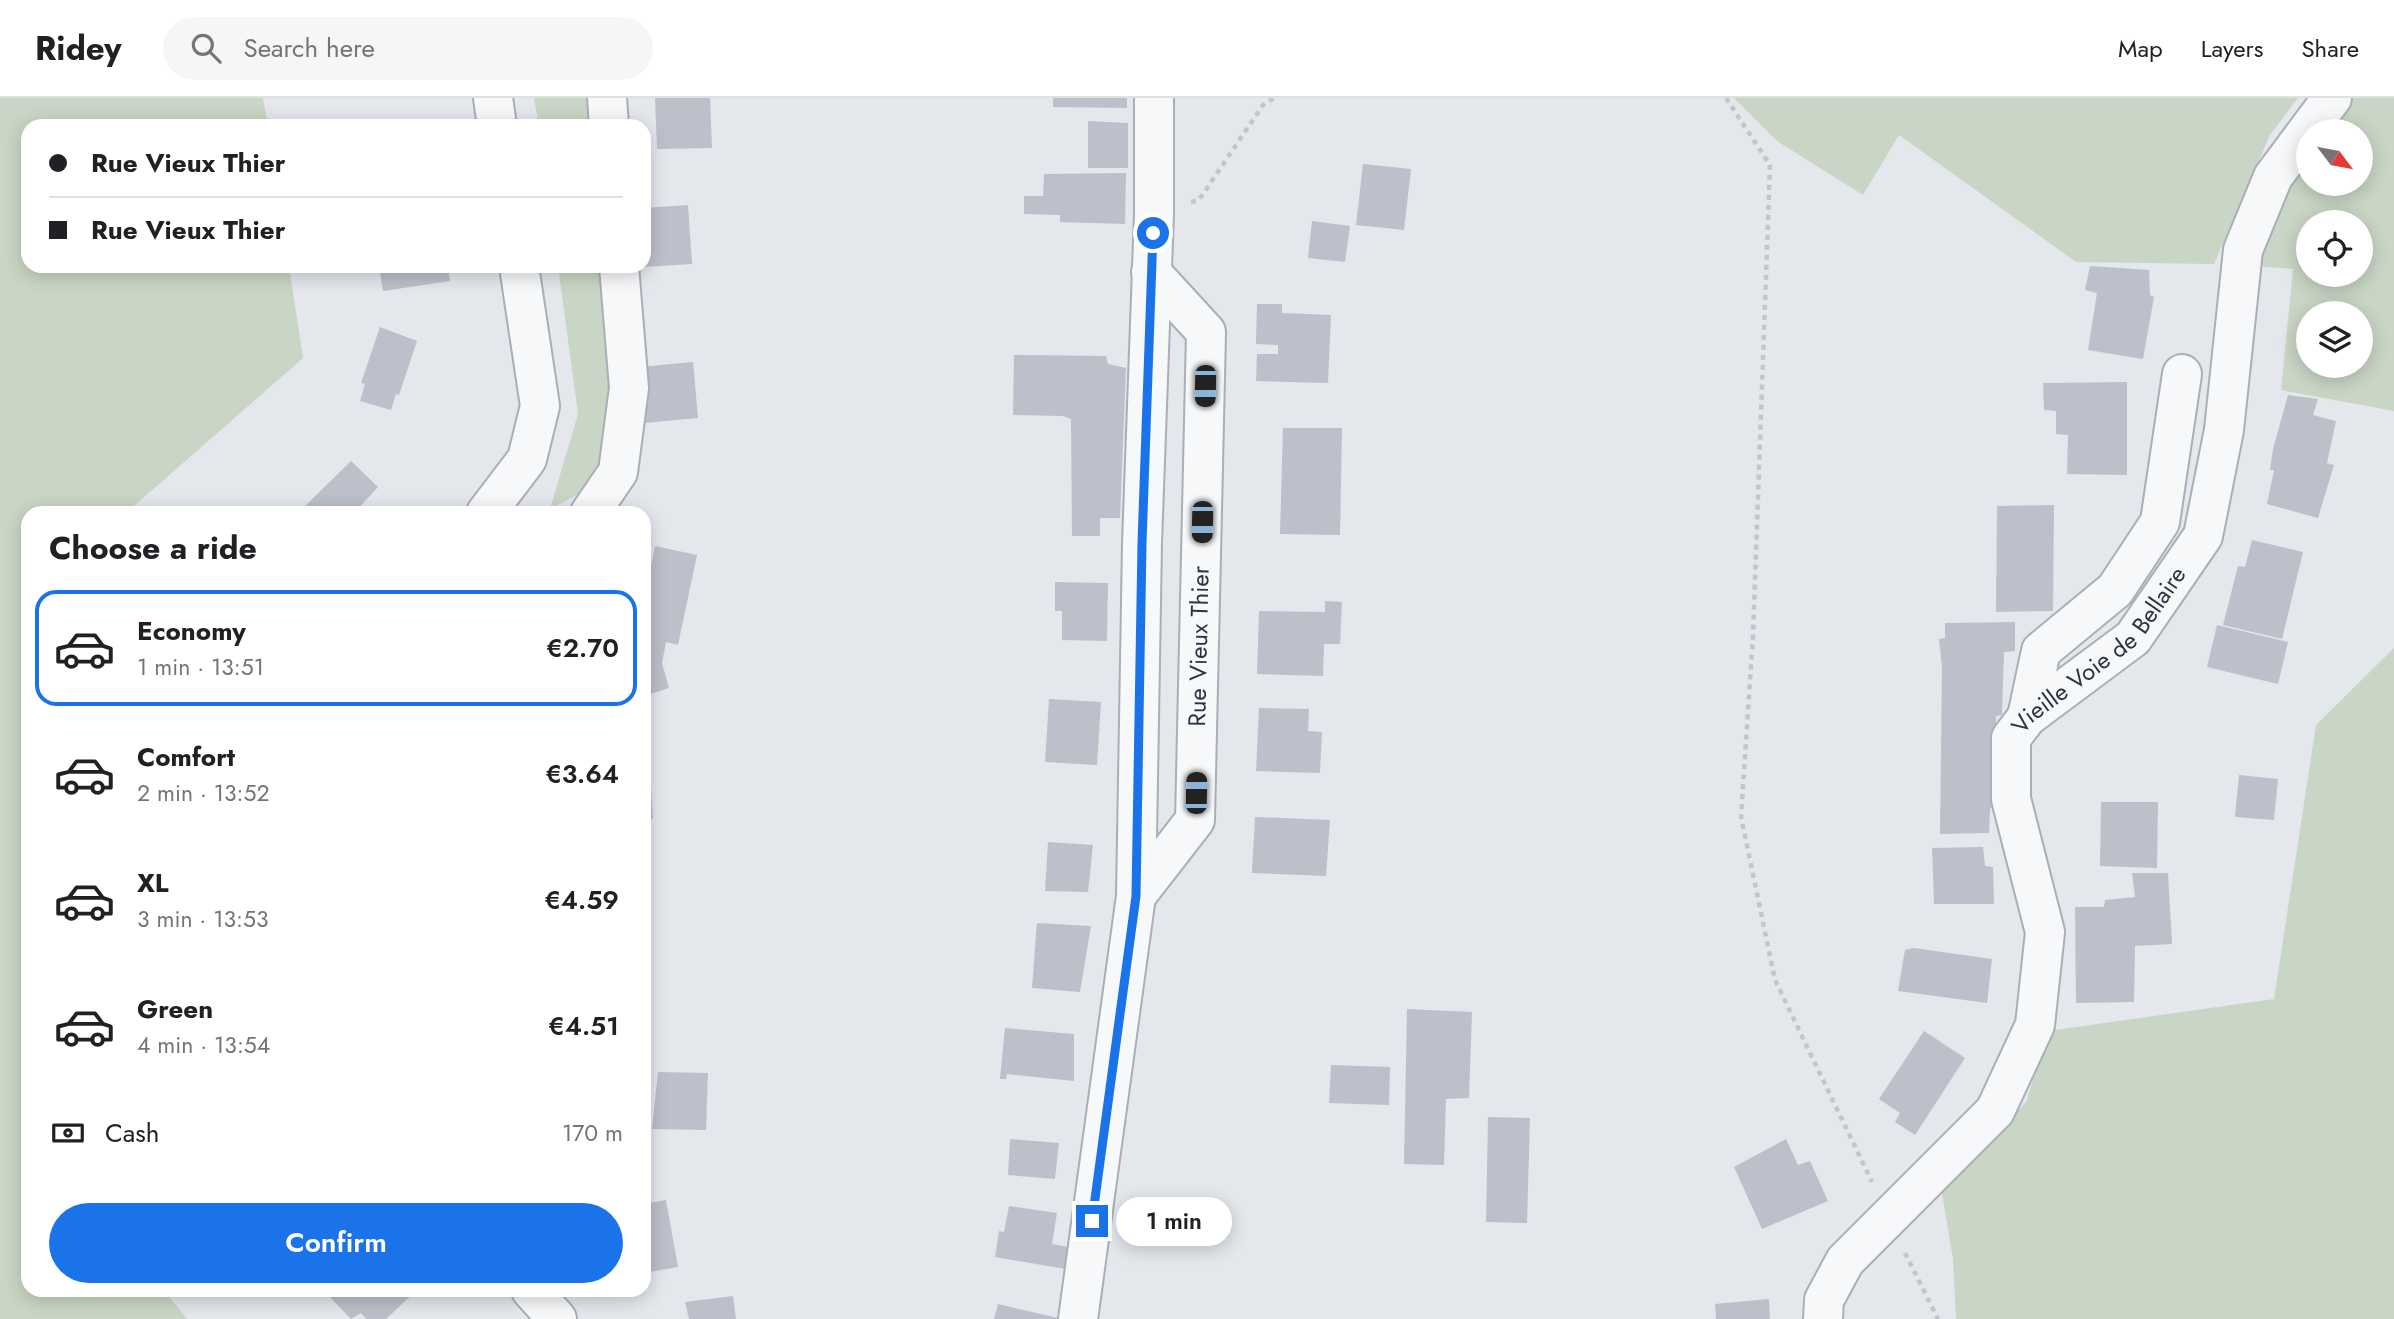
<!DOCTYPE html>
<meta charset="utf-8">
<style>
:root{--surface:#fff;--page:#f6f6f6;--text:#202124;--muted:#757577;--line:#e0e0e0;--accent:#1a73e8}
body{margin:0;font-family:Jost,sans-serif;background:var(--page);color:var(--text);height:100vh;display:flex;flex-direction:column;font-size:26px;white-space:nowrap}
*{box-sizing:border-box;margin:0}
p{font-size:23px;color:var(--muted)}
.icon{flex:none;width:38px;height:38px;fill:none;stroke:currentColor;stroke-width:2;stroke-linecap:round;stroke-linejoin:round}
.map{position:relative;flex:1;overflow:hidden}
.panel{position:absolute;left:21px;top:408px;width:630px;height:791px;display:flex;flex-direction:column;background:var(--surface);border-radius:21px;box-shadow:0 4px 18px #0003}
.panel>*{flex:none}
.hud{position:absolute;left:21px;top:21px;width:630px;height:154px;border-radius:21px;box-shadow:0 4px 18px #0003;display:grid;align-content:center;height:154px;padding:0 28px;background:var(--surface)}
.needle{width:46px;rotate:122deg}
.fabs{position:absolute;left:2296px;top:21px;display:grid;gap:14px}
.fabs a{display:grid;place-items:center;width:77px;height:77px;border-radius:50%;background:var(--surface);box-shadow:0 4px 18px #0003;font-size:35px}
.end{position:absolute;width:32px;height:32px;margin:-16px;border:9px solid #1a73e8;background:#fff;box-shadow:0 0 0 4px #fff}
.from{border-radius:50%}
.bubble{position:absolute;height:49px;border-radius:24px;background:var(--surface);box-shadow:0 4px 18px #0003;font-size:23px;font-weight:600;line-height:49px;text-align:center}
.car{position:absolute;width:21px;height:42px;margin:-21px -10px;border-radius:9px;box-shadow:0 0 5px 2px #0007;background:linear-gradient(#222 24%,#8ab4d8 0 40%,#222 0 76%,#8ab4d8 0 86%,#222 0)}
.hud b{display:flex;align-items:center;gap:24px;height:66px;font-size:26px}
.hud b+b{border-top:2px solid var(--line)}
.hud i{width:18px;height:18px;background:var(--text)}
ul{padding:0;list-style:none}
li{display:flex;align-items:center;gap:21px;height:116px;margin:0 14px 10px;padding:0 14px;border:4px solid transparent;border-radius:21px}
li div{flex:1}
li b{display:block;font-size:26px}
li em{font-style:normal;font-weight:600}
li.selected{border-color:var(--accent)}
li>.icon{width:63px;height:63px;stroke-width:1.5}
h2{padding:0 28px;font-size:32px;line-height:84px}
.pay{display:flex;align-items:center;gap:18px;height:77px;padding:0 28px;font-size:26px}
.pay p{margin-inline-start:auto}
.cta{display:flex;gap:14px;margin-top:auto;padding:14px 28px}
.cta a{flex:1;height:80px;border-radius:42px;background:var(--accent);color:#fff;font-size:28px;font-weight:600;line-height:80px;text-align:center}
header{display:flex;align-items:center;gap:42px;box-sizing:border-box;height:98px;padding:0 35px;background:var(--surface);border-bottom:2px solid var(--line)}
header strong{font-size:33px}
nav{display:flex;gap:38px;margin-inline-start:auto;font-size:24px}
.search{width:490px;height:63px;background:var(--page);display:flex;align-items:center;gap:18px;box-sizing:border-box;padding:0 24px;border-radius:38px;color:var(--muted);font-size:26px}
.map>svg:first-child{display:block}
</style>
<header>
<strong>Ridey</strong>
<div class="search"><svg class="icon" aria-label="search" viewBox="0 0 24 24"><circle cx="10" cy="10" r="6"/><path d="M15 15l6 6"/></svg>Search here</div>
<nav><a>Map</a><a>Layers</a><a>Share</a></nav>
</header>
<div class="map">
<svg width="2394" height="1221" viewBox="0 0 2394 1221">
<rect width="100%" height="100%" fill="#e4e7ec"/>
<g fill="#c9d6c5" fill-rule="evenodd">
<path d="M0,0H263L268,28H28V168H289L303,260L126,415H28V1192H164L187,1221H0Z"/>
<path d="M534,0H589L591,28H539Z"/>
<path d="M1734,0H2298L2270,37L2214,166L2076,164L1899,37L1863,97L1777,43Z"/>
<path d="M2349,0H2394V313L2281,292L2293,171L2254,168L2271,111L2308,58V86H2361V33H2326ZM2308,124H2361V177H2308ZM2308,215H2361V268H2308Z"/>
<path d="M558,168H603L617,324L602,384L550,411L578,316Z"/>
<path d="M2394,550V1221H1956L1953,1161L1942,1095L2026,1004L2048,933L2274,901L2316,627Z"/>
</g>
<g fill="#bbc0ca">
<path d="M655,0H710L712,50L657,51Z"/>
<path d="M1053,0H1127V10L1053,9Z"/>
<path d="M423,21L424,28H390V27Z"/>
<path d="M1088,23L1128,25V70H1088Z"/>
<path d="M1363,66L1411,71L1404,132L1356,127Z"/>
<path d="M1126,75L1125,126L1060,124V117L1024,116V98H1043L1044,76Z"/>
<path d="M688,107L692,166L644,169V110Z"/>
<path d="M1312,123L1350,128L1345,164L1308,160Z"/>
<path d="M379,168H448L450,183L383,193Z"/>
<path d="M2090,168L2149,172L2150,197L2154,199L2143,261L2088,252L2097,195L2085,192Z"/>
<path d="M1257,206H1282V215L1331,217L1328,285L1256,283L1257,256H1278V247L1256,246Z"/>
<path d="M380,229L417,243L399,297L396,296L391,312L360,303L365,286L361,285Z"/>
<path d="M1014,257L1106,258L1108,266L1126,270L1120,420H1100V438H1072L1071,321L1063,318L1013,317Z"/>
<path d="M693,264L698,320L644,325L639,269Z"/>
<path d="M2127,284V377L2067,376L2068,337L2056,336V313L2044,312L2043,285Z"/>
<path d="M2288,297L2318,301L2313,317L2336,323L2327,365L2334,367L2318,420L2267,406L2274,372H2270L2273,351Z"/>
<path d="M1283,330H1342L1340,437L1280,436Z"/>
<path d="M351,363L378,389L354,415L300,413Z"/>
<path d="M2054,407L2053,513L1996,514L1997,408Z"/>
<path d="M2252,442L2303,454L2282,541L2223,527L2238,468L2245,469Z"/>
<path d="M655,448L697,457L678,547L666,544L662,565L669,590L644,598V504Z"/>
<path d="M1055,484L1108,485L1107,543L1062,542V513H1055Z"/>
<path d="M1325,503L1342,504L1340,546H1324L1323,578L1257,576L1259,513L1325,514Z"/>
<path d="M2015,524V553L2004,554L2002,617L1996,618L1995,709L1990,710L1989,735L1940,736L1942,570L1939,541L1945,540V525Z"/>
<path d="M2217,527L2288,544L2278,586L2207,569Z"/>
<path d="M1049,601L1101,604L1097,667L1045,664Z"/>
<path d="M1259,610L1309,611L1308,633L1322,634L1320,675L1256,673Z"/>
<path d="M649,659L653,721L644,722V660Z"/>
<path d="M2239,677L2278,681L2274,722L2235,719Z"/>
<path d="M2101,704H2158L2157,770L2100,768Z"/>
<path d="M1255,719L1330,722L1326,778L1252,775Z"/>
<path d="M1048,744L1093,747L1088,794L1045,793Z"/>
<path d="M1983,749L1985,768L1993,769L1994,806H1934L1932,750Z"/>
<path d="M2132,775H2168L2172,846L2135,848L2134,904L2076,905L2075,809H2104L2105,802L2135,799Z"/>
<path d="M1037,825L1091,828L1080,894L1032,890Z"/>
<path d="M1914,850L1992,861L1987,905L1898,893L1905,852Z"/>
<path d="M1407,911L1472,914L1469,1000L1446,1001L1444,1067L1404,1066Z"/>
<path d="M1005,930L1074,936V983L1007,976L1006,981H1000Z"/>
<path d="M1924,933L1965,960L1915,1037L1895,1024L1900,1015L1879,1001Z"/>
<path d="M1331,967L1390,969L1389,1007L1329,1005Z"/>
<path d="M658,974L708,975L706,1032L652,1031Z"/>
<path d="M1488,1019L1530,1020L1527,1125L1486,1124Z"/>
<path d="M1010,1041L1059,1045L1055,1081L1008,1077Z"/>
<path d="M1786,1041L1798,1067L1810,1063L1828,1103L1762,1131L1734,1069Z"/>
<path d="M666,1102L678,1169L644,1175V1106Z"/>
<path d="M1009,1108L1057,1115L1052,1146L1068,1149L1065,1171L995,1159L999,1133L1004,1134Z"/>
<path d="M332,1192H417L386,1221H366L361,1215L351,1221L327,1196Z"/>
<path d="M733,1198L736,1221H689L685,1204Z"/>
<path d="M1769,1201L1770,1221H1716L1715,1206Z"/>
<path d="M998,1206L1058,1220V1221H994Z"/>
</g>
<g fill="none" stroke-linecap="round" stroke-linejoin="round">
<defs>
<g id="minor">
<path d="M493,0L497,28"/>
<path d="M607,0L609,28"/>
<path d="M486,415L527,361L540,308L519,168"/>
<path d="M590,415L618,374L629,290L619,168"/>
<path d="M2027,619L2041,553L2115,492L2160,424L2182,276"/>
<path id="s1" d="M1136,798L1195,722L1206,234L1151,174"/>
<path d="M531,1192L557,1221"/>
<path d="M1078,1221L1136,798L1142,445L1154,116V0"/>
<path id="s2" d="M1823,1221L1824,1202L1845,1163L1995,1013L2035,927L2045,834L2011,701V640L2027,619L2133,540L2203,438L2224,332L2243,152L2273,79L2332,0"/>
</g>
</defs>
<use href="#minor" stroke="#a9aeb7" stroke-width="42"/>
<g stroke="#c2c5cb" stroke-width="4.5" stroke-dasharray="5 5" stroke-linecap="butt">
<path d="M1726,0L1770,67L1753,538L1741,719L1775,882L1872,1084"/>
<path d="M1191,104L1199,102L1263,7L1274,0"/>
<path d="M1905,1155L1938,1221"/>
</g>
<use href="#minor" stroke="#f7f8fa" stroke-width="38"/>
</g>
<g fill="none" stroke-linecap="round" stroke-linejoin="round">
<path stroke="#1a73e8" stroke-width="9" d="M1092,1123L1136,798L1142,445L1153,135"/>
</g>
<g text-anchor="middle" stroke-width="7" stroke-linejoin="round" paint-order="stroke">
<g font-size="24" fill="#2b3445" stroke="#f4f6f9">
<text dy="8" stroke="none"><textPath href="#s1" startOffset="270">Rue Vieux Thier</textPath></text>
<text dy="8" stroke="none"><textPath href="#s2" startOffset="788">Vieille Voie de Bellaire</textPath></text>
</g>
</g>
</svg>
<div class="fabs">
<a><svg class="needle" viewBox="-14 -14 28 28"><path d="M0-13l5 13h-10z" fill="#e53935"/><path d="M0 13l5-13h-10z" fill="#757577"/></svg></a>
<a><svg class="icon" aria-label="locate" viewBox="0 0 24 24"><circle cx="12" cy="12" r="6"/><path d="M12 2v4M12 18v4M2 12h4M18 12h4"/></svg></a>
<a><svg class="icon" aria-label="layers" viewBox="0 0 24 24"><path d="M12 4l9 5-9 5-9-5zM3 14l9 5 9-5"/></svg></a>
</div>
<i class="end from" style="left:1153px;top:135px"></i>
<i class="end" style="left:1092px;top:1123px"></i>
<div class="bubble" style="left:1116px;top:1099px;width:116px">1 min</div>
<i class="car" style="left:1205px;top:288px;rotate:181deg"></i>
<i class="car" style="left:1202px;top:424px;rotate:181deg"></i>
<i class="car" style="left:1196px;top:695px;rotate:1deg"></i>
<div class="hud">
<b><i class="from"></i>Rue Vieux Thier</b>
<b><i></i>Rue Vieux Thier</b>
</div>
<section class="panel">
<h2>Choose a ride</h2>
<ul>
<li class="selected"><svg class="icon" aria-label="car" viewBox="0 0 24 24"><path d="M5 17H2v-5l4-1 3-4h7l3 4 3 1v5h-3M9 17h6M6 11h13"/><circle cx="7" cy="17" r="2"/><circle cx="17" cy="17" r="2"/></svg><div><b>Economy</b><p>1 min · 13:51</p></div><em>€2.70</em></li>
<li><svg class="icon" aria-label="car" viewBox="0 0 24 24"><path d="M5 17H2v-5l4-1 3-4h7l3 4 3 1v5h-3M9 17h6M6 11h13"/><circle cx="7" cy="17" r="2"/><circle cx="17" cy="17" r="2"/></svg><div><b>Comfort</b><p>2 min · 13:52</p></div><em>€3.64</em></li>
<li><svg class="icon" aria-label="car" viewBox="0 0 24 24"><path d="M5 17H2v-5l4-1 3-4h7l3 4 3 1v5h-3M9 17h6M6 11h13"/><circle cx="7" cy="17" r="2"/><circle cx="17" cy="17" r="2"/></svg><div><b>XL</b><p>3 min · 13:53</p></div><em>€4.59</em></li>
<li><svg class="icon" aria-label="car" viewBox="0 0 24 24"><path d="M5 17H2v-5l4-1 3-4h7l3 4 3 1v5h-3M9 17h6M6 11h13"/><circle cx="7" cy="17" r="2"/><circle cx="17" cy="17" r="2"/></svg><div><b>Green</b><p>4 min · 13:54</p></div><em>€4.51</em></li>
</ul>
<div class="pay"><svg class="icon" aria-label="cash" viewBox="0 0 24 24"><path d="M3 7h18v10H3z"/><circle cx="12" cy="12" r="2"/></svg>Cash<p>170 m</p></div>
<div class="cta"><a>Confirm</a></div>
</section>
</div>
